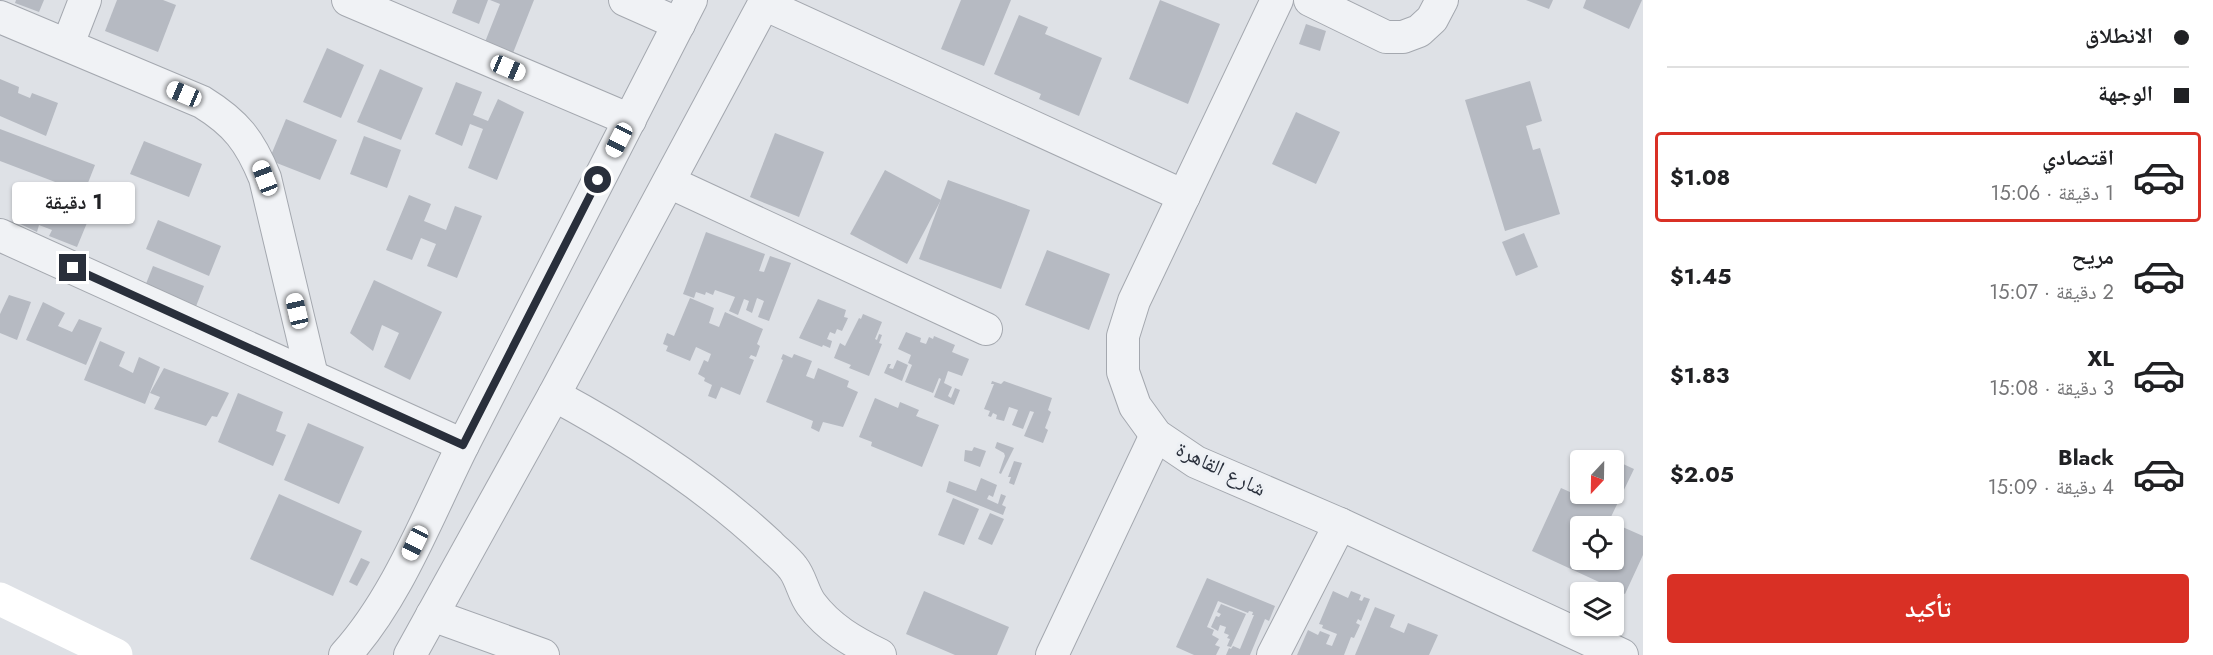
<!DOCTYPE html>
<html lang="ar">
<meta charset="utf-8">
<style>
:root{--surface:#fff;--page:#f6f6f6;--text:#202124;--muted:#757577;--line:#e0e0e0;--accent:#d93025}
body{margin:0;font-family:Jost,"Noto Naskh Arabic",sans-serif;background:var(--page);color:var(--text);direction:rtl;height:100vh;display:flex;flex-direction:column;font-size:22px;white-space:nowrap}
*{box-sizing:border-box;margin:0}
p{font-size:20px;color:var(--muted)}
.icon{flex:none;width:33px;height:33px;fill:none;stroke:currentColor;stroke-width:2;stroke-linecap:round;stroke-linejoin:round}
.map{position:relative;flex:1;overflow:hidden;direction:ltr}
.drawer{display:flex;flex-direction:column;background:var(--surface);width:570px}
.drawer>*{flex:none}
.banner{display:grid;align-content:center;height:132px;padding:0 24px;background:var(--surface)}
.needle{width:39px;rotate:202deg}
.fabs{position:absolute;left:1570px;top:450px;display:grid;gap:12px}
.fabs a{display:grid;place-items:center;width:54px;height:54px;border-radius:6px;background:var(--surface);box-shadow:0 2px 4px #0004;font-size:30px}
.end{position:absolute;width:27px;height:27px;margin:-14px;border:8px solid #292f3b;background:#fff;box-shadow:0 0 0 3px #fff}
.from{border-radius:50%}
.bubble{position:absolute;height:42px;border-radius:6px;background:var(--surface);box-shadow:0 2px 4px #0004;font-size:20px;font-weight:700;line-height:42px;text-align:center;direction:rtl}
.car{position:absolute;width:18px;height:36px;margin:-18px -9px;border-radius:8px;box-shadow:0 0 4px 2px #0007;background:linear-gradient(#fff 24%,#345 0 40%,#fff 0 76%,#345 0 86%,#fff 0)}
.banner b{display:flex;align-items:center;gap:21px;height:57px;font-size:22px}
.banner b+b{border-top:2px solid var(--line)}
.banner i{width:15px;height:15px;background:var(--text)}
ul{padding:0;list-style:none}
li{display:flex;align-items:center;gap:18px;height:90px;margin:0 12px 9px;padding:0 12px;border:3px solid transparent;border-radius:6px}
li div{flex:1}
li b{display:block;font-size:22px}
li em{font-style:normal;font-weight:700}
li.on{border-color:var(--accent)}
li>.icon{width:54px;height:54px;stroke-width:1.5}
.cta{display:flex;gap:12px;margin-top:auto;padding:12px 24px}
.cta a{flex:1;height:69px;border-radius:6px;background:var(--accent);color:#fff;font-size:24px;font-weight:700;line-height:69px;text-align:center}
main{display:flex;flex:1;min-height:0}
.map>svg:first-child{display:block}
</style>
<main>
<section class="drawer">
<div class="banner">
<b><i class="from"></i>الانطلاق</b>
<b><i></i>الوجهة</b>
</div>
<ul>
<li class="on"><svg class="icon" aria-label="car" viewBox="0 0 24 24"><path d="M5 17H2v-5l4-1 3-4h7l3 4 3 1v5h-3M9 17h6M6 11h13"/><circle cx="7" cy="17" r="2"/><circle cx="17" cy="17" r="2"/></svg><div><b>اقتصادي</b><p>1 دقيقة · 15:06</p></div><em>$1.08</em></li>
<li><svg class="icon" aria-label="car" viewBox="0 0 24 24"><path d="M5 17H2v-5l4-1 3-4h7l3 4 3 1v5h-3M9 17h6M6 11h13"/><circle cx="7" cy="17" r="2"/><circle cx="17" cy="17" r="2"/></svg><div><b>مريح</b><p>2 دقيقة · 15:07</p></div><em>$1.45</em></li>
<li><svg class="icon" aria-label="car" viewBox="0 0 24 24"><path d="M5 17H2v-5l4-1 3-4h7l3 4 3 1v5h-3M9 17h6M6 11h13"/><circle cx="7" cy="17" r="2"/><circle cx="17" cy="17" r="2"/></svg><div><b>XL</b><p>3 دقيقة · 15:08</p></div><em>$1.83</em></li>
<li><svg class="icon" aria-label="car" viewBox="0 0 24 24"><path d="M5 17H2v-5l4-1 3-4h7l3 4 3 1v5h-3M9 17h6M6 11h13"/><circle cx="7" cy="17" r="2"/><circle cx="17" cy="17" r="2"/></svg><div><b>Black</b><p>4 دقيقة · 15:09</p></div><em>$2.05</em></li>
</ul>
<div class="cta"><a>تأكيد</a></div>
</section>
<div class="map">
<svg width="1643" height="655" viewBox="0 0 1643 655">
<rect width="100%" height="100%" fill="#dee1e6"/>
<g fill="#b6bac2" fill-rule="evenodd">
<path d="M16,0H44L39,12L15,3Z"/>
<path d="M117,0H163L176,5L158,52L105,31Z"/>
<path d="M457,0H488L479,24L452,13Z"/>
<path d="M490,0H534L513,53L485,42L500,4Z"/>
<path d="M961,0H1011L984,66L941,49Z"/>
<path d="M1160,0L1220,24L1188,104L1129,79Z"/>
<path d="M1526,0H1553L1549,9Z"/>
<path d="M1586,0H1642L1629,29L1583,8Z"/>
<path d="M1019,15L1048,27L1045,34L1102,58L1079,116L1039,99L1041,94L994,74Z"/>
<path d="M1306,24L1326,31L1320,51L1299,44Z"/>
<path d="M327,48L364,65L341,118L303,102Z"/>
<path d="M380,69L423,88L401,140L357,122Z"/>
<path d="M0,79L19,87L18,93L30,98L32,93L58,103L46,136L0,116Z"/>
<path d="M1530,81L1542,121L1526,126L1533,150L1540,148L1560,214L1505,231L1465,100Z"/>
<path d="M456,82L482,92L473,115L488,121L498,99L524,112L497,180L468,168L483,129L470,124L462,146L435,134Z"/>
<path d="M1296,112L1340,132L1316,184L1272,164Z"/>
<path d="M286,119L337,140L320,180L269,160Z"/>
<path d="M0,129L95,165L84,193L0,161Z"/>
<path d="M775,133L824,152L799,217L750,197Z"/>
<path d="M364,136L401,150L387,188L350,174Z"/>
<path d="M144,141L202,164L189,197L130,174Z"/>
<path d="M885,170L941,200L907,264L850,234Z"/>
<path d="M948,180L1030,210L1001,289L919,259Z"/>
<path d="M23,189L89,218L77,247L49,236L52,230L39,225L37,232L12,220Z"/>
<path d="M409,195L431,204L424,221L446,230L455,206L482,216L457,278L427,266L436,244L421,238L412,260L386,250Z"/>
<path d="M158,220L221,246L209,276L146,249Z"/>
<path d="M706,232L765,254L759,271L764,272L770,256L791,263L769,321L758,317L764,301L757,298L752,313L746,310L749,301L744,299L738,315L729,311L735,297L715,290L713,295L706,292L705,295L696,292L694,298L683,294Z"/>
<path d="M1524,233L1538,267L1516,276L1502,242Z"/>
<path d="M1047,250L1110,274L1089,330L1025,305Z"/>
<path d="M153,266L204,286L193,314L142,294Z"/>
<path d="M374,280L442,312L410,380L384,367L399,333L382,325L373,351L350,333Z"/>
<path d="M9,295L31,302L17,340L0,333V314Z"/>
<path d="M690,298L714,308L709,323L719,327L725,312L763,329L757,344L760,346L756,357L751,355L749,358L754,360L740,395L721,387L716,399L708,396L712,385L704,381L705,378L698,374L704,360L708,362L711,354L696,347L690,361L666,351L668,346L663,344L667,333L674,336Z"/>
<path d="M818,299L846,310L844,317L848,318L842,331L837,329L835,334L830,332L827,339L832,341L830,348L823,345L822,347L799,338Z"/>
<path d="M43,302L65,313L58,326L72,332L79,319L102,328L86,365L26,340Z"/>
<path d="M863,314L882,322L875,339L877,340L879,334L882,335L879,343L882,344L869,376L849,368L851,365L834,358L840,343L845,346L859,318L861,319Z"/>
<path d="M906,332L921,338L920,342L926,344L929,337L933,339L934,336L955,345L952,352L969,359L962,376L948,371L944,383L952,387L948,396L951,398L955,388L960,390L954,405L934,397L941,379L939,378L933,393L905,382L912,365L908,363L911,355L898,349Z"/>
<path d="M100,341L125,352L119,366L133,373L139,357L160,367L145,404L84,380Z"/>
<path d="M783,354L792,358L794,354L812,361L806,376L814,379L818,368L849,381L847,387L858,392L843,427L823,422L819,432L811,428L813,421L766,402L783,360L781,359Z"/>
<path d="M897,360L908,365L902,381L884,373L888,364H891L889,368L893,369Z"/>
<path d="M164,368L229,393L217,417L212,416L206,426L154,409L160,397L150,393Z"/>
<path d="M992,381L1001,384L1004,381L1052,398L1048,410L1051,412L1045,428L1048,430L1043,443L1024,436L1034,412L1030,411L1023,429L1012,425L1018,410L1009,407L1004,421L996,419L997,415L993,413L991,417L988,416L990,411L984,409L994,384H991Z"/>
<path d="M238,393L283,412L276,431L286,435L273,466L218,442Z"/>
<path d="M875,398L898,408L900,402L919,410L916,416L939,425L922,467L871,446L872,442L859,437Z"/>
<path d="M308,423L364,447L339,504L284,480Z"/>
<path d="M997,442L1014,448L1001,474L999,473L1005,456L1004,453L995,448Z"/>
<path d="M974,447L986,451L980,467L964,461L965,450L972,451Z"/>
<path d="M1608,457L1634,469L1609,521L1643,536V555L1625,594L1532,551L1561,488L1588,500L1591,494H1614V460H1606ZM1581,526H1614V560H1581Z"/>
<path d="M1014,461L1022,463L1014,485L1009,483L1011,477H1008Z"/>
<path d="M981,478L997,485L993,497L989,495L987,499L998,504L1001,494L1006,496L1002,505L1006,507L1003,515L946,492L949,481L976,491Z"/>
<path d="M279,494L362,531L333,596L250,559Z"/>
<path d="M953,498L979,509L964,545L938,535Z"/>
<path d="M990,513L1004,519L992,545L978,539Z"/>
<path d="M361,558L370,562L357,586L349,582Z"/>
<path d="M1207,578L1275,606L1269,621L1265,619L1250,655H1226L1229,648L1231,649L1233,646L1240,649L1254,615H1252L1253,612L1249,611L1248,613L1218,601L1207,627L1214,630L1212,635L1219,639L1215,645L1220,647L1216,655H1194L1176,647Z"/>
<path d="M924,591L1009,627L997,655H955L906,634Z"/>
<path d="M1333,591L1348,598L1351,591L1361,595L1359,600L1362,601L1364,597L1370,599L1361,621L1358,619L1356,623L1360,625L1354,638L1351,637L1344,655H1297L1308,630L1318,635L1320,631L1330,635L1326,644L1332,646L1337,634L1322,628L1323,625L1319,624Z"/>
<path d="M1221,604L1246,614L1231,647L1227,646L1230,639L1227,638L1229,635L1224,633L1226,627L1220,625L1218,631L1211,627L1216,616L1219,617L1221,614L1217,612Z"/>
<path d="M1375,607L1395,615L1390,627L1404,633L1408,623L1438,635L1429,655H1355Z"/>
</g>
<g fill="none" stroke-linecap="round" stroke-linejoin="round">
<defs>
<g id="street">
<path d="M348,0L630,120"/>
<path d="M625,0L679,24"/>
<path d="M1277,0L1134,301L1123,336V372L1135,406L1156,435L1196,462L1340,524L1622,655"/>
<path d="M1310,0L1386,37H1403L1419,31L1432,19L1442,0"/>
<path d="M764,4L1184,196"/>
<path d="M0,17L202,102C236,123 250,141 265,178L312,376"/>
<path d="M68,44L85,0"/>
<path d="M669,182L986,329"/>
<path d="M0,235L463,445"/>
<path d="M554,395C632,437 705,484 770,545C777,552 787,560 793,568C801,578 803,593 811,604C829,628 853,642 880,655"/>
<path d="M432,615L543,655"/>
<path d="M345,655C398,597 429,512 465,441C540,294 616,147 691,0"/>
<path d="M410,655L554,395L766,0"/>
<path d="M1052,655L1156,435"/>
<path d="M1273,655L1340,524"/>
</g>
</defs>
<use href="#street" stroke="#a4a8af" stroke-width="34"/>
<use href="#street" stroke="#f0f2f5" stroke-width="32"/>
<path stroke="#fff" stroke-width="33" d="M0,599L116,655"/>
</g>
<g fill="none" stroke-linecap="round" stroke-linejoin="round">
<path stroke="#292f3b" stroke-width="8" d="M73,268L463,445L598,180"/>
</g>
<g text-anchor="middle" stroke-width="6" stroke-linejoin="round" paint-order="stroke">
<g font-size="21" fill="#292f3b" stroke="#edf0f4">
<text transform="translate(1221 469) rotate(26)" y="7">شارع القاهرة</text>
</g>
</g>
</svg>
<div class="fabs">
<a><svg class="needle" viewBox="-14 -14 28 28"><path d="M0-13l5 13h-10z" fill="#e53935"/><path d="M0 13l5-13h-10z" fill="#757577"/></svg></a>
<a><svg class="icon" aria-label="locate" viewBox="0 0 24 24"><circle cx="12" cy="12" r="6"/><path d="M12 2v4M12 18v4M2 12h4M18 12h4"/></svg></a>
<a><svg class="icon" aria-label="layers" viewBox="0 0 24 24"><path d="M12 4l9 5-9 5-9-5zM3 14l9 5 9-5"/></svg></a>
</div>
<i class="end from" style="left:598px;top:180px"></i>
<i class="end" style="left:73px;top:268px"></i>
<div class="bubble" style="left:12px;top:182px;width:123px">1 دقيقة</div>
<i class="car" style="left:508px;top:68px;rotate:113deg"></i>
<i class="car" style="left:184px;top:94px;rotate:293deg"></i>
<i class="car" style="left:619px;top:140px;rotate:207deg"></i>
<i class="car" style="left:265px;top:178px;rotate:339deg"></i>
<i class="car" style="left:297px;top:311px;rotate:347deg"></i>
<i class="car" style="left:415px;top:543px;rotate:206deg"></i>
</div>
</main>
